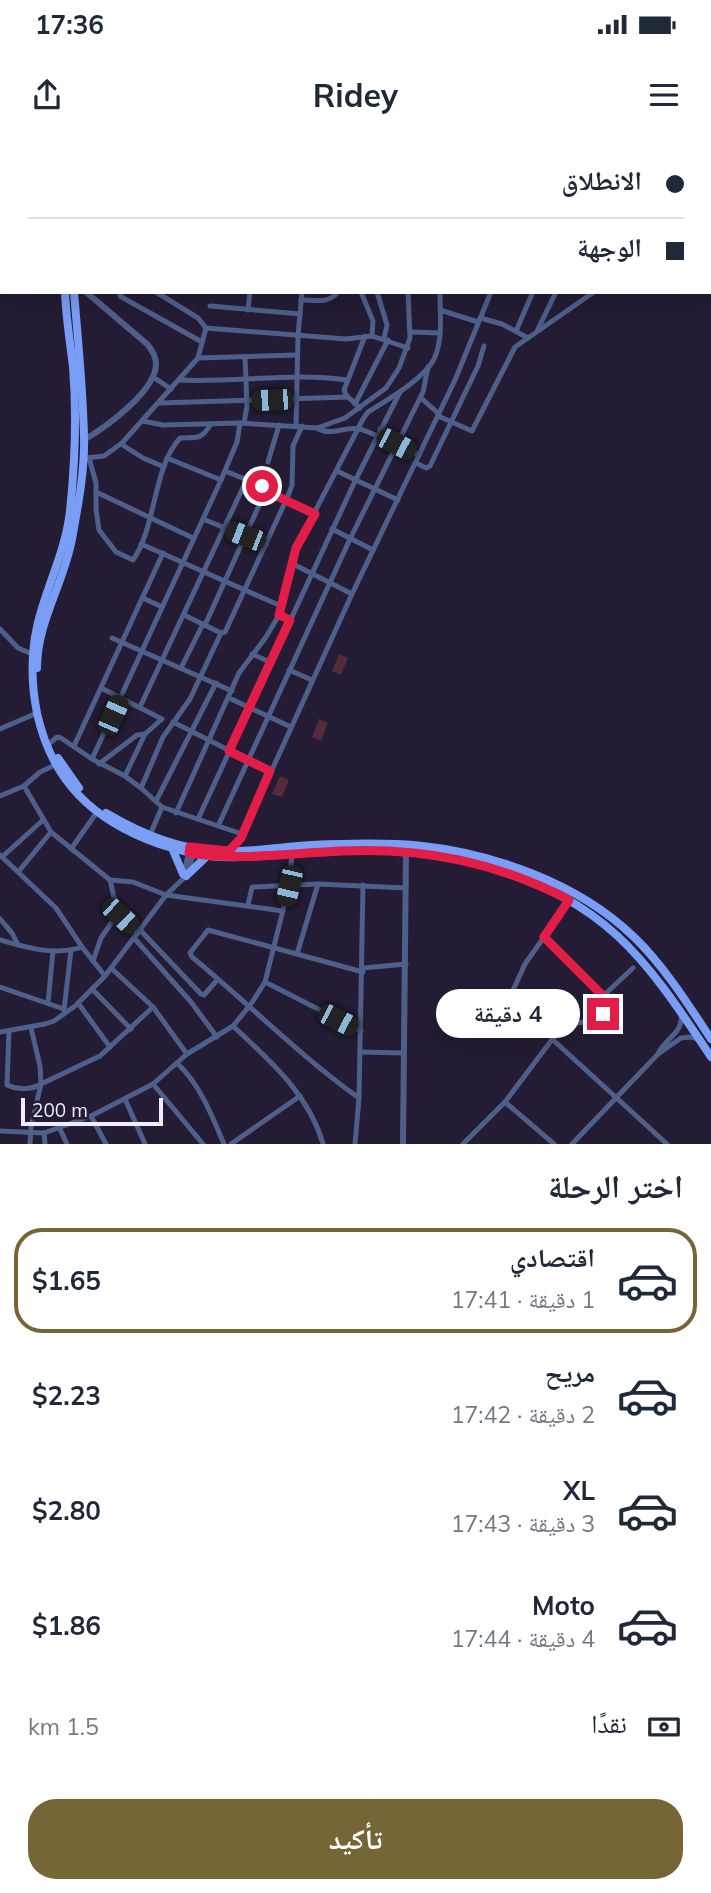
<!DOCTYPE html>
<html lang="ar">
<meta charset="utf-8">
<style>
:root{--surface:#fff;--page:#f6f6f7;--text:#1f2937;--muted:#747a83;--line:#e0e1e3;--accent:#766536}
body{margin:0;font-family:Mulish,"Noto Naskh Arabic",sans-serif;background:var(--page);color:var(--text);direction:rtl;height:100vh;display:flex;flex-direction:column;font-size:26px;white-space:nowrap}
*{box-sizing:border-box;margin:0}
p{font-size:23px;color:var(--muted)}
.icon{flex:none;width:38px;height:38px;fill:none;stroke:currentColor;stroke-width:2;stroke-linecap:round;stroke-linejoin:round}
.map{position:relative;height:1004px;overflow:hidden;direction:ltr}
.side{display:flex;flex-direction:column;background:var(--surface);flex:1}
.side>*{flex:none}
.banner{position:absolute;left:0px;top:0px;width:712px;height:154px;box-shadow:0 7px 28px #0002;direction:rtl;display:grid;align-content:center;height:154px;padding:0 28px;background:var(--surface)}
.scale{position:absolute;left:21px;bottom:18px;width:142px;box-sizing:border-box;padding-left:7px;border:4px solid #f0edfe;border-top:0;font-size:19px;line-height:24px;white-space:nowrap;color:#f0edfe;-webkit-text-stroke:5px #231c34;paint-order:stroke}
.end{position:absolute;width:32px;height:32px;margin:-16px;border:9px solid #e11d48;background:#fff;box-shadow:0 0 0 4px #fff}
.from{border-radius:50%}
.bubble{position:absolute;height:49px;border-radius:24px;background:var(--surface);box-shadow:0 7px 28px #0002;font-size:23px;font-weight:700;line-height:49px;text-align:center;direction:rtl}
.car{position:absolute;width:21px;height:42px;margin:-21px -10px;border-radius:9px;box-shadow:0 0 5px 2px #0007;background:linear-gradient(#222 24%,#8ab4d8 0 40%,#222 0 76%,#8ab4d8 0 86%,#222 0)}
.banner b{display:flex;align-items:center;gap:24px;height:66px;font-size:26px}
.banner b+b{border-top:2px solid var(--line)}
.banner i{width:18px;height:18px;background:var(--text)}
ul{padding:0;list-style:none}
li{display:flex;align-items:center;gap:21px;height:105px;margin:0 14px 10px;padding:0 14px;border:4px solid transparent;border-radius:28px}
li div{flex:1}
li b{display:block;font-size:26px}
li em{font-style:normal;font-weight:700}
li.selected{border-color:var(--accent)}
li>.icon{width:63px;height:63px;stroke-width:1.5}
h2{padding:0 28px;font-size:32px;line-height:84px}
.pay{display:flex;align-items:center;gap:18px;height:77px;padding:0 28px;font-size:26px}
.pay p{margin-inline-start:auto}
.cta{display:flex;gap:14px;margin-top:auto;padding:14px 28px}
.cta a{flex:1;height:80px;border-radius:28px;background:var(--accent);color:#fff;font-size:28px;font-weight:700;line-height:80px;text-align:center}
.status{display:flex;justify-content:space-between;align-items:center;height:49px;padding:0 35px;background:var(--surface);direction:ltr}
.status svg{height:19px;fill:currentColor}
header{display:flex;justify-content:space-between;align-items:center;height:91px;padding:0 28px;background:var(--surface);font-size:32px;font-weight:700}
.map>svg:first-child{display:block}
</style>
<div class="status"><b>17:36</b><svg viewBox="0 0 49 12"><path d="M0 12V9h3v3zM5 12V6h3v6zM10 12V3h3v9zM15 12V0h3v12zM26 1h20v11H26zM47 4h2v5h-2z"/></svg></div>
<header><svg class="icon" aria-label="menu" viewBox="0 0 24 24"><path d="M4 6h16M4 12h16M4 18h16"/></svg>Ridey<svg class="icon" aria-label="share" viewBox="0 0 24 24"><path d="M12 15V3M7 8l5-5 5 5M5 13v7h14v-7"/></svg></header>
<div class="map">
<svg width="711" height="1004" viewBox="0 0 711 1004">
<rect width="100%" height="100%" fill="#231c34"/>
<g fill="#532b3a">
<path d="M339,514L348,518L341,535L332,531Z"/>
<path d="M319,579L328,583L321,601L312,597Z"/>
<path d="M280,636L289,640L282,657L272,654Z"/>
</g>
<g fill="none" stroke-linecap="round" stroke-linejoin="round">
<g stroke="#4e5f8a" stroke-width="5">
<path d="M197,0L200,2"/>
<path d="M287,0L290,2"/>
<path d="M405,0L406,2"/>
<path d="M596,0L607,2"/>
<path d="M640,0L642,2"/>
<path d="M687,0L688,2"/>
<path d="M15,2V0"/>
<path d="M188,2L189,0"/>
<path d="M214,2L215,0"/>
<path d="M266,2L267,0"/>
<path d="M316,2L317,0"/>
<path d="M362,2L365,0"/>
<path d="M417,2L420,0"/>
<path d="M454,2L456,0"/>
<path d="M492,2L494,0"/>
<path d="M521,2L522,0"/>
<path d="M547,2L548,0"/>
<path d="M568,2L569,0"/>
<path d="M619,2L620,0"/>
<path d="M647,2V0"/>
<path d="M710,68H711"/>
<path d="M710,93L711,94"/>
<path d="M120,152V156L125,159L202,202"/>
<path d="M156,152L198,178L206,188"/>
<path d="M361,152L373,181L372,196"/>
<path d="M377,152L387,185L384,198"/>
<path d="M301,160C316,160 328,164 338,152"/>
<path d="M210,166L300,174"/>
<path d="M248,170L250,152"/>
<path d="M440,170L478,182"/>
<path d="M480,178L502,184L528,198"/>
<path d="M538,189L556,152"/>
<path d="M516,191L533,152"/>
<path d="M411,192L440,193"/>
<path d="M198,218L206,188L346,199L372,196L408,208"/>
<path d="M153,237L171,249"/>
<path d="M179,240C235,243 292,232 347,240"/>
<path d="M421,258L439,274"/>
<path d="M160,263L348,257"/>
<path d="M355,264L388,200"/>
<path d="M360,268L346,255L344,250L365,196"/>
<path d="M438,276L472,291L515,207L594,152"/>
<path d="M143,281L163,285L240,283L317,288L345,278L386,248L399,228L410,198L408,152"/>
<path d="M244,283L247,266L245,217"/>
<path d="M296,286L298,196L302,152"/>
<path d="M317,288C332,297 344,286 359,289C365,290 372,294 377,296"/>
<path d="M380,289L399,299"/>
<path d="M121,304L143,318L164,327"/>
<path d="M396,304L419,315"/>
<path d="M86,318L104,316L122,303L198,218L297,215"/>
<path d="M89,318L96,343V369L99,390L116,412L133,420C156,388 153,327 180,298C198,297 200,301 211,284"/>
<path d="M167,318L221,340"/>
<path d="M268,322L279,285"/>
<path d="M416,323L426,328L430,326L478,226L484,206"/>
<path d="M225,331L262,346L266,350"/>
<path d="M337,331L398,360"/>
<path d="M96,352L193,398"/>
<path d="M203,379L266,405"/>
<path d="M332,389L373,410"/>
<path d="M141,404L281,466"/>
<path d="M293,424L352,454"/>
<path d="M143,458L162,467"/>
<path d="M184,475L221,493L225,492L288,356L292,345L293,306L302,286"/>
<path d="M205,485L266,350L315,374"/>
<path d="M0,489L18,508L32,514"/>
<path d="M112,498L232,551"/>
<path d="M252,514L270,522"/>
<path d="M181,528L203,484"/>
<path d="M289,530L312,540"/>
<path d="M101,548L162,579L145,594L125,636"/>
<path d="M229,558L291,587"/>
<path d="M140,567L247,339"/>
<path d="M173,582L270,631"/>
<path d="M0,589L37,573"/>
<path d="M50,603L57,597L61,598L92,619L221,340L237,302L240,283"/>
<path d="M74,606L163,413"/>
<path d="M92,619L125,636L141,648"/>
<path d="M99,624L137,595L145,594"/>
<path d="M24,646L51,692L110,740L133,742L166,755L283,771"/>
<path d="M0,656L24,646L40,632L55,625"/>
<path d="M156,661L216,543"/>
<path d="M162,667L141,648L163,597L190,559L221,493"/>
<path d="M176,673L239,533L266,497L279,475L296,408L363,279L368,272C387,260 426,238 435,217C443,197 440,173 440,152"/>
<path d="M198,679L356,339L400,252"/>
<path d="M218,686L350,399L423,252L428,227"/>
<path d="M150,695L162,667L242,694"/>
<path d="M71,709L97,672"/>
<path d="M229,711L241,698L352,454L455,240L491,152"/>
<path d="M0,715L56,768L82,807L105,836"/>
<path d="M2,717L43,680"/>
<path d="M19,731L51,692"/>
<path d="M184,732L189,711"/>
<path d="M110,740L117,771L138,793"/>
<path d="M248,765L252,747L318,744L406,748"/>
<path d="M0,779L12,793L18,805"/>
<path d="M140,790L201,854L204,855L218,839"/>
<path d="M134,798L191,862L217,897"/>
<path d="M0,800C27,808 55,816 82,807"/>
<path d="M297,814L318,744"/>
<path d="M93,821L101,798L118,773"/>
<path d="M111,828L153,867L187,914"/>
<path d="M363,828L406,824"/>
<path d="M265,842L361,891"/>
<path d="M0,847L64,869"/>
<path d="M92,849L131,889"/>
<path d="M603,856L633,828"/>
<path d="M48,863L53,811"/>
<path d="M78,863L110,907"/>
<path d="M64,870L71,810"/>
<path d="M233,886C269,920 309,954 323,1004"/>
<path d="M9,891L7,945C18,950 31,950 41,944L40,926L31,888"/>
<path d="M0,892L45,884L54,881L75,866L105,836L166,755L186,736L194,713"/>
<path d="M556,892C542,884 517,873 510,857L525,824L570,760"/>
<path d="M552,899L667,1004"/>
<path d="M361,912L403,913"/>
<path d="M658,914C665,898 684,893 681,874"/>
<path d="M177,923C201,946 211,974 224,1004"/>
<path d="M153,944L203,1004"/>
<path d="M359,958C300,916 248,863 192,817L190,813L208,790L363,832"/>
<path d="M125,959L145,1004"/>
<path d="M505,962L554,1004"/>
<path d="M91,976L106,1004"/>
<path d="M60,989L67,1004"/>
<path d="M0,991L44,993L91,976L153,944L187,914L233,886L251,864L265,842L289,746L292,714"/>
<path d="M44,993L45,1004"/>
<path d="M30,1004L31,987L41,944L100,916L153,867"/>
<path d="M231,1004L300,956"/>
<path d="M355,1004L359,958L363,745"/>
<path d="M463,1004L505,962L560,889C574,879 596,886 605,870L603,856L544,798"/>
<path d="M572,1004L658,914L681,898L691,897L700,900"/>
</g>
<g stroke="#4e5f8a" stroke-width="6">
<path d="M4,0L5,2"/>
<path d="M84,300C106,287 156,251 156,224C156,216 152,210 147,204L86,152"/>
<path d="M403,1004L406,709"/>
</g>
<g stroke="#7a9df5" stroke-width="8">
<path d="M152,2L154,0"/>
<path d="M162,2L164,0"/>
<path d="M65,152C66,177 70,202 73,227C77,276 75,323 70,371C66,406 52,435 42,468C31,502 30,538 37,573C52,642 94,681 159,704C175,709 191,714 208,716C235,719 262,716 289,714C353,710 421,705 483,724C606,762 643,814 711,917"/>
<path d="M37,528C37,482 64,443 72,399C78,366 85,330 84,297C83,249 78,201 74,152"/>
<path d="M58,618L79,648"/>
<path d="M106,673C138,692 178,709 216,711C248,713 280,707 311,705C394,701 452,702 531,733C569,748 604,768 634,797C664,826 688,864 711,899"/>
<path d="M172,708L183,734"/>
<path d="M186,736L207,716"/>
</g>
</g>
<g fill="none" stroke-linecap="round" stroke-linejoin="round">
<path stroke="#e11d48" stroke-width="9" d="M262,346L266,351L315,374L296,408L279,475L290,480L229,611L270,631L241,698L229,711L190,707L189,713C240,721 292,713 343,711C426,708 496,722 569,760L544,797L603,856L606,866L603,874"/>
</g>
</svg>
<div class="scale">200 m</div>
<i class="end from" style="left:262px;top:346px"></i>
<i class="end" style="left:603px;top:874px"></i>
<div class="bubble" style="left:436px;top:849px;width:144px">4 دقيقة</div>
<i class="car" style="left:272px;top:260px;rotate:268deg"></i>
<i class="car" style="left:396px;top:304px;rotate:117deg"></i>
<i class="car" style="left:245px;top:396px;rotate:291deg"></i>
<i class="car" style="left:113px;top:575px;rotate:24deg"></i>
<i class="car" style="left:289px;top:746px;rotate:193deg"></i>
<i class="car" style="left:120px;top:776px;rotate:133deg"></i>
<i class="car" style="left:338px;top:880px;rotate:117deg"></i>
<div class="banner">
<b><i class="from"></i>الانطلاق</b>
<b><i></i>الوجهة</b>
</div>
</div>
<section class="side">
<h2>اختر الرحلة</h2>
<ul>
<li class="selected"><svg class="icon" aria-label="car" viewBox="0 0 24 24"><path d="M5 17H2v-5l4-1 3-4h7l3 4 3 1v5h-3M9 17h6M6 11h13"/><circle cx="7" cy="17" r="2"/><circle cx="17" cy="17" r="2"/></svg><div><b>اقتصادي</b><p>1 دقيقة · 17:41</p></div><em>$1.65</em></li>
<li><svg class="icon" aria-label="car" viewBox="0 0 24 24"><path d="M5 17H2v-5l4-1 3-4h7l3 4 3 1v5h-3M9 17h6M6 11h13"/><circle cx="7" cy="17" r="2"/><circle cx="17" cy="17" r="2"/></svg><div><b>مريح</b><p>2 دقيقة · 17:42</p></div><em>$2.23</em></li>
<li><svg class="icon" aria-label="car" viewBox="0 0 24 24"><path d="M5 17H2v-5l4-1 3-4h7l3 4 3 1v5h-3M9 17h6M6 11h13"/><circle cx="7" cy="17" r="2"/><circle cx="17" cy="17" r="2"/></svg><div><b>XL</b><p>3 دقيقة · 17:43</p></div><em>$2.80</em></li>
<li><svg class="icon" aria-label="car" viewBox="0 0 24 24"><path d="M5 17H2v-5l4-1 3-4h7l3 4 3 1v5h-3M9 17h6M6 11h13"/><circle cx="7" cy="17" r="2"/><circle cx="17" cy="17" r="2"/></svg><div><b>Moto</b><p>4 دقيقة · 17:44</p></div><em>$1.86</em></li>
</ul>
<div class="pay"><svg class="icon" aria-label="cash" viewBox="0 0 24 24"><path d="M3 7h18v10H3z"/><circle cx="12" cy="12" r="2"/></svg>نقدًا<p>1.5 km</p></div>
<div class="cta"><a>تأكيد</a></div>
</section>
